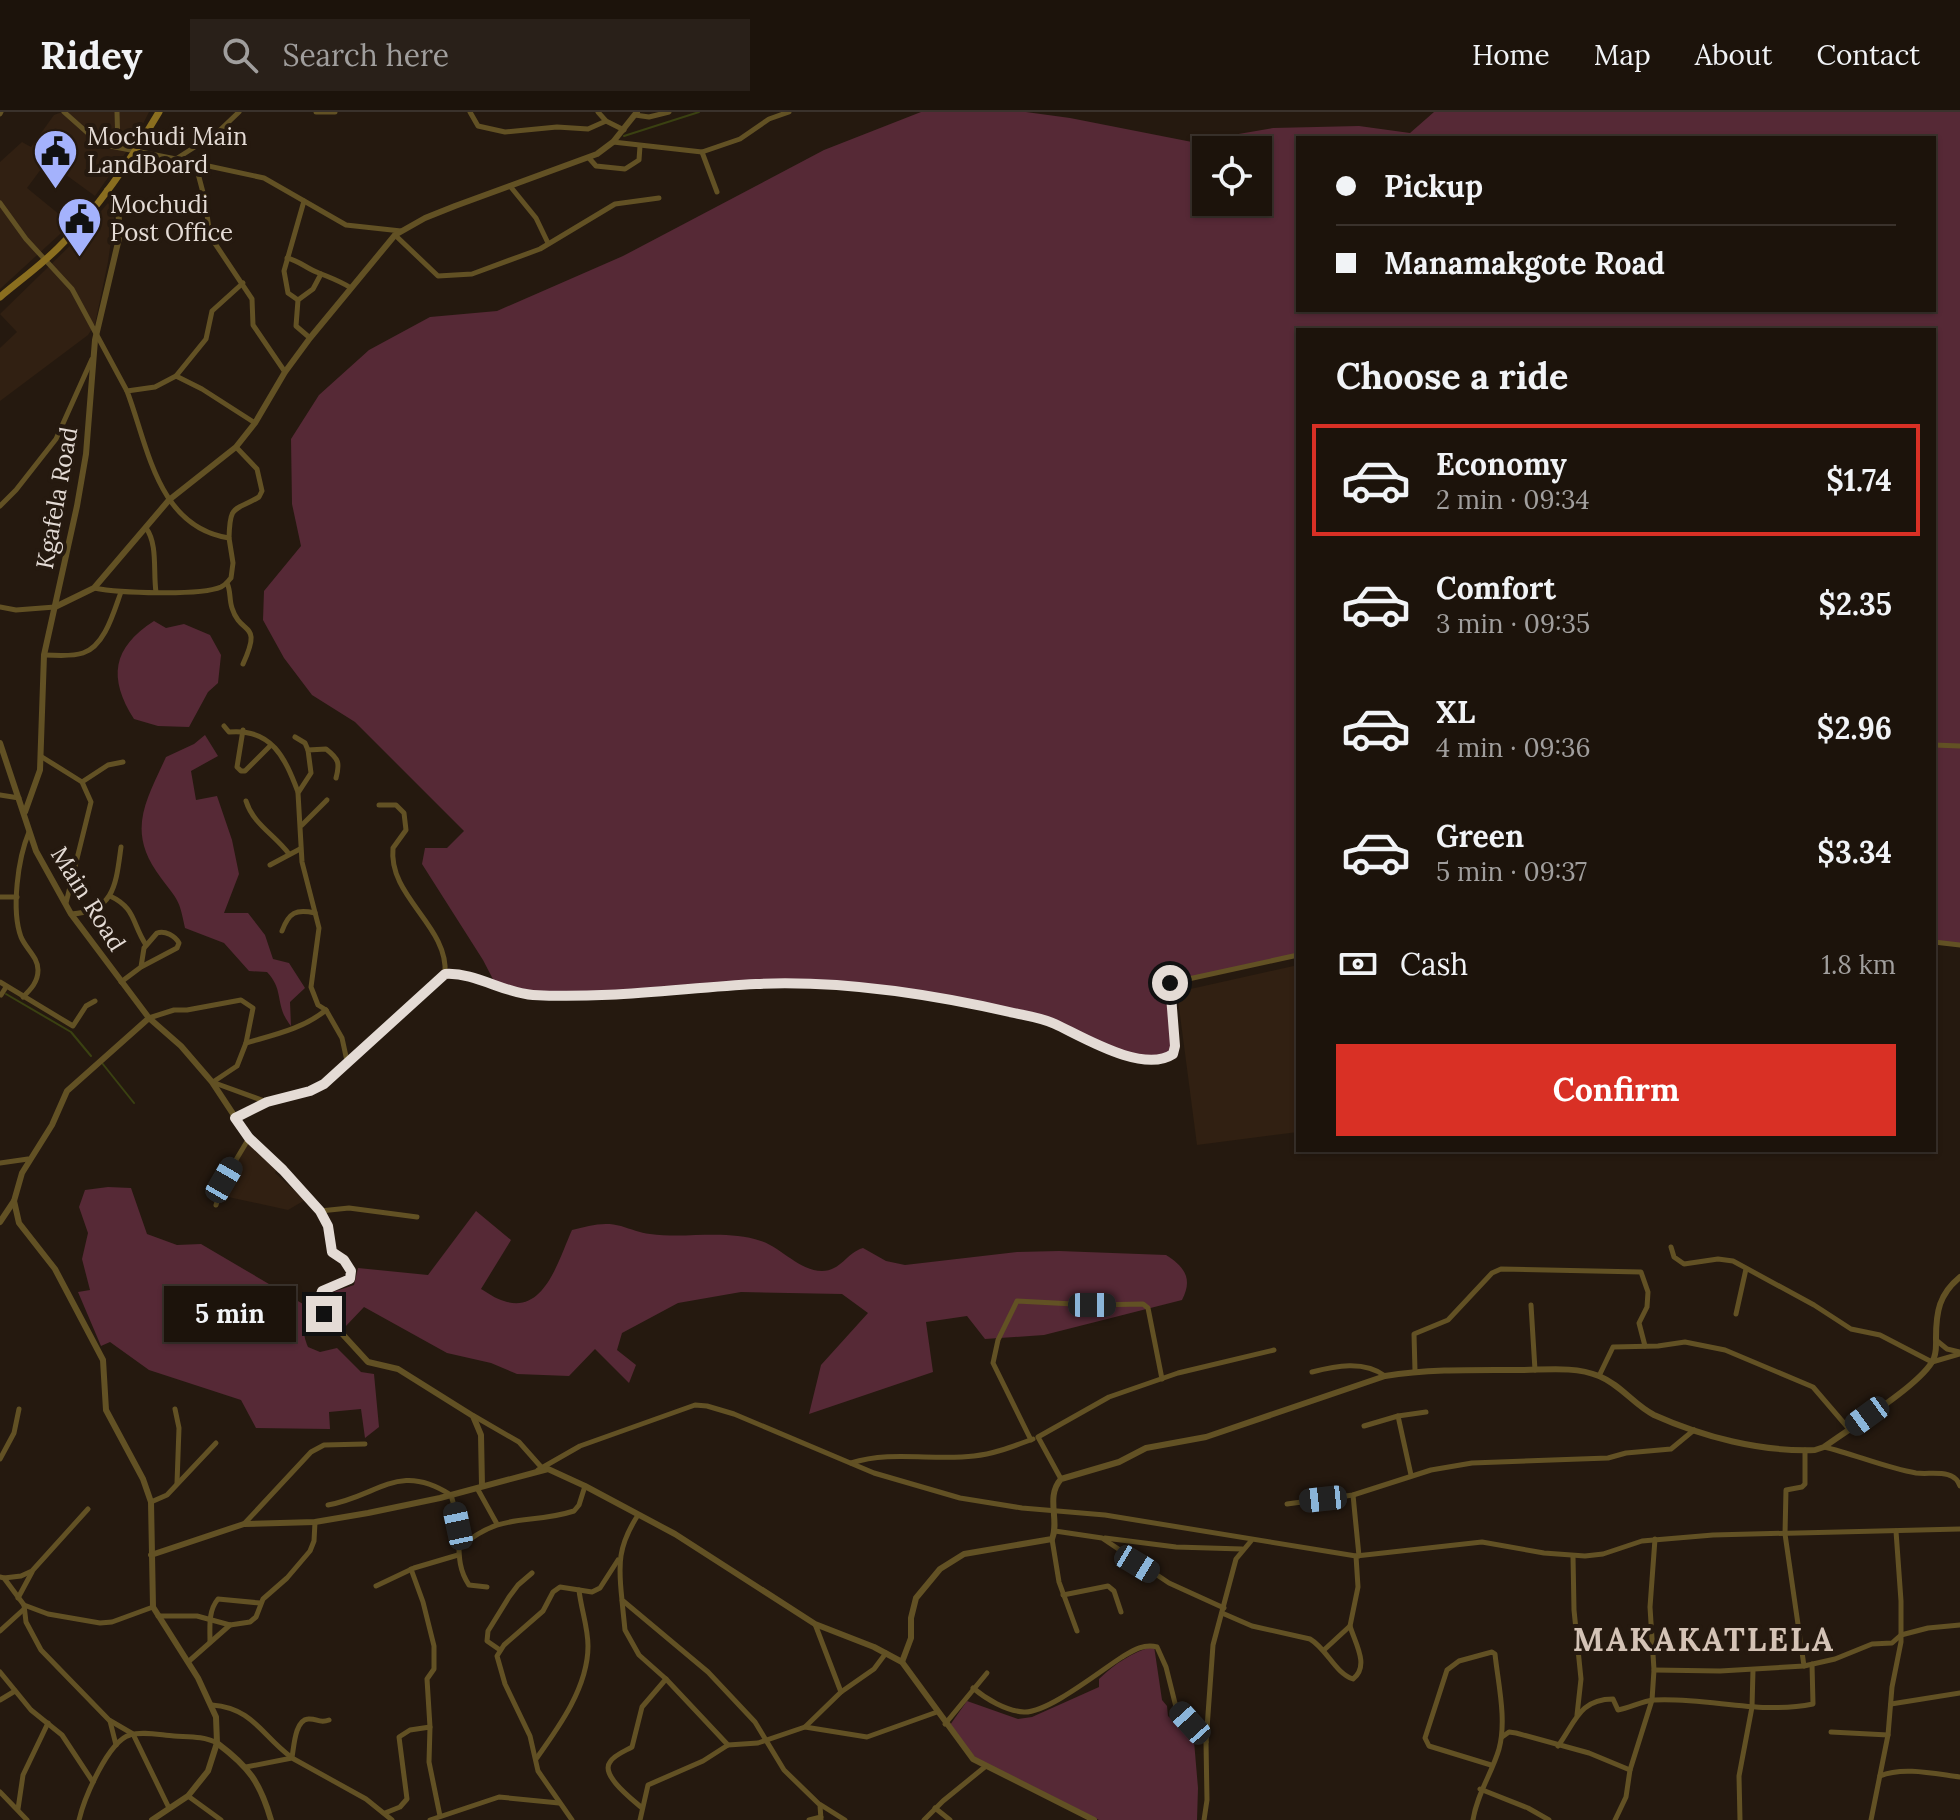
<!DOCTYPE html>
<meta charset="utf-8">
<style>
:root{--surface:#1c130b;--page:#292019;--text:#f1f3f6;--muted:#a09e9d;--line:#3a322c;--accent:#d93025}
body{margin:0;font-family:Lora,serif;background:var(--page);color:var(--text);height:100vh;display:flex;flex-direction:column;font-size:30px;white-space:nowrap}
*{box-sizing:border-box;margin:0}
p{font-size:26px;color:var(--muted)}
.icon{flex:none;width:44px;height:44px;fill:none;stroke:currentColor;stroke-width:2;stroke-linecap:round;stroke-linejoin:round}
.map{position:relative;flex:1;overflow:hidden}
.panel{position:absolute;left:1296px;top:216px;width:640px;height:824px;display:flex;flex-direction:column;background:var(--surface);border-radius:0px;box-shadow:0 2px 6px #0004,0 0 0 2px var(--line)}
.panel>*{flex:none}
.guide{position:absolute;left:1296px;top:24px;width:640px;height:176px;border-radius:0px;box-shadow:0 2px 6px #0004,0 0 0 2px var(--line);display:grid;align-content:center;height:176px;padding:0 40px;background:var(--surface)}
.tools{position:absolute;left:1192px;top:24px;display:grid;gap:16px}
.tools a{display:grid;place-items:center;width:80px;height:80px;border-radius:0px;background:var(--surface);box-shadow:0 2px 6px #0004,0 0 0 2px var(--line);font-size:40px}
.end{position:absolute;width:36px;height:36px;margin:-18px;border:10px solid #e4dbd5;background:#111;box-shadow:0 0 0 4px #111}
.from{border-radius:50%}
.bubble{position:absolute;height:56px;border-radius:0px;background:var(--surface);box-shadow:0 2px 6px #0004,0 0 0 2px var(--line);font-size:26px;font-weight:700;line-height:56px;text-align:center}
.car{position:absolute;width:24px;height:48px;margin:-24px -12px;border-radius:10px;box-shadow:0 0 6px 2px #0007;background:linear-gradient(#222 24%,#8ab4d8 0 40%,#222 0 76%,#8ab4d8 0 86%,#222 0)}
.guide b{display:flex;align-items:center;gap:28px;height:76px;font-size:30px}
.guide b+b{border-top:2px solid var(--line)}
.guide i{width:20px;height:20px;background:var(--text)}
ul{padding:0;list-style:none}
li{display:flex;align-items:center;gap:24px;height:112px;margin:0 16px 12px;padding:0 24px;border:4px solid transparent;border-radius:0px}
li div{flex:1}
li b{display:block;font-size:30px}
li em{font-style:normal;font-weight:700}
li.selected{border-color:var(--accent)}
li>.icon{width:72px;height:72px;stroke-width:1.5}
h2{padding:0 40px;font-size:36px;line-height:96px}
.pay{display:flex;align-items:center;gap:20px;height:88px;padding:0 40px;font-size:30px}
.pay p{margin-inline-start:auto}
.primary-button{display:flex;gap:16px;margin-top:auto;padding:16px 40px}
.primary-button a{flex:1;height:92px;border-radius:0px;background:var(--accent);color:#fff;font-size:32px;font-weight:700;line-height:92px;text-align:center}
header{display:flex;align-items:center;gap:48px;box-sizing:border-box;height:112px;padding:0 40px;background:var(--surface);border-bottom:2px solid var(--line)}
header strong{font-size:38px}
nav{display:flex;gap:44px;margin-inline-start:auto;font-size:28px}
.search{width:560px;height:72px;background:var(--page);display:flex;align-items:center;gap:20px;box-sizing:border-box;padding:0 28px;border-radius:0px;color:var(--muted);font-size:30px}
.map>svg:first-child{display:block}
</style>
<header>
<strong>Ridey</strong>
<div class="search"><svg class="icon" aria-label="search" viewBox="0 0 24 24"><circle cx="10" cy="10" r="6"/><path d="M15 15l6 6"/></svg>Search here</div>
<nav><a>Home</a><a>Map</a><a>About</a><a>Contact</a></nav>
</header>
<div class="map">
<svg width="1960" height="1708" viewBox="0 0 1960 1708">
<rect width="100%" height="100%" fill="#25190f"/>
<g fill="#312012">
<path d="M62,0H149L136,26L95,84L47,49L27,76L71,112L0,177V50L22,30L31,35L54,3Z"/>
<path d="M108,91L115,101L108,150L95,212L88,223L0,289V236L17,220L0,202L79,125Z"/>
<path d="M1298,853V1020L1197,1033L1177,880Z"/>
<path d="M246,1030L270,1048L278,1056L275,1061L305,1088L288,1098L219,1083Z"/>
</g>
<g fill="#562936" fill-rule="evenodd">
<path d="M921,0H1026L1070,6L1192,30L1273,16L1359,14L1410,21L1434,0H1960V833L1934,830V218H1298V843L1170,871L1173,942C1140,964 1086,922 1054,911C1026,902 976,890 947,886C885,878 821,870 758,872C672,874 583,895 497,875L483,848L422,752L425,736H447L464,719L355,610L312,583L284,546L263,508L264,479L301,434L292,392L291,327L319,283L369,238L430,205L497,199L623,144L824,38ZM1298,26H1934V198H1298ZM1206,38H1258V90H1206Z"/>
<path d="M154,509L166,516L184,512L210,523L221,543L218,571L208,580L189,615L158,614L134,607C108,566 112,536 154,509Z"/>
<path d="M205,623L218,644L191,659L196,688L217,684L232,728L239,762L224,801H248L265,823L273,847L289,851L305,876L290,890L291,914C274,893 285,879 267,860L249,859L224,831L185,816C179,786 178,789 161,766C126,720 145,691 166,645L194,632Z"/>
<path d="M108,1075L131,1076L147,1122L177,1133L201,1132L303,1192C307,1210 300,1217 308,1235L320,1240L337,1236L361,1260L374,1262L379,1315L365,1326L361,1297L329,1300L330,1317L256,1316L241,1288L149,1258L110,1230L101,1234L78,1180L90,1178L82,1147L88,1121L79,1095L85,1078Z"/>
<path d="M476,1099L511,1128L481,1177C488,1181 496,1187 504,1189C545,1203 559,1146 572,1118C588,1114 604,1109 621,1114C631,1117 640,1121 650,1122C687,1127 725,1117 761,1129C782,1136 799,1159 822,1159C841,1159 846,1141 863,1136L886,1149L905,1153L1017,1140L1059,1139L1166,1143C1185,1155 1193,1167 1182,1188L1044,1223L985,1227L967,1204L926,1210L933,1260L809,1302L821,1253L868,1201L842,1182L741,1180L678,1191L622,1221L617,1238L636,1253L629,1271L595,1237L569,1264L517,1262L491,1251L447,1241L364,1195L345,1215L326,1193L330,1181L354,1173L358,1156L428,1163Z"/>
<path d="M1154,1534L1162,1588L1167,1594L1168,1604L1194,1629L1198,1676L1197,1708H1099L976,1647L950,1613L967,1589L1018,1607L1032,1605L1099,1575V1567C1116,1551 1131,1541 1154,1534Z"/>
</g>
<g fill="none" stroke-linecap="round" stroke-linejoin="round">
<g stroke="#3a4111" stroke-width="2">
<path d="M624,24L699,0"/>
<path d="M6,882L71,920L91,944"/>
<path d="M102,951L134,991"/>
</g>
<g stroke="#625124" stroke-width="5">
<path d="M64,0L100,32L176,47L218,20L239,0"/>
<path d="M117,0L118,34"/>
<path d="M316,0H335"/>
<path d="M470,0L478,14L505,20L557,15L588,17L606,9"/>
<path d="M598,0L606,9L624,18"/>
<path d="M0,2L1,0"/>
<path d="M635,3L649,5L669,0"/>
<path d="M613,30L702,40L740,27L769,7L789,0"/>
<path d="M702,40L717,80"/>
<path d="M589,46L596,54L625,57L639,48L640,34"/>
<path d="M176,47L264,66L346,113L401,119"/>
<path d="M196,54L205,88L210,124L252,187L253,213L285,260"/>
<path d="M510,74L536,106L548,131"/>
<path d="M0,91L26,127L72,177L127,279"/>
<path d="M395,123L438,164L472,162L540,137L615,92L659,86"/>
<path d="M287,146C300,149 307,157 319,161C331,166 340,169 351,176"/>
<path d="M298,188L288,181L284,159L304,89"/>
<path d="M310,226L296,214L298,188L313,177L321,162"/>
<path d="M176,264L206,227L212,199L243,171"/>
<path d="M0,394L16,378L56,327L92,247"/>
<path d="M146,416C158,432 153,460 156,480"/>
<path d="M229,426C230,391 234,400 259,385L262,379L257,357L236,335"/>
<path d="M227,471C231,479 229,487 232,496C241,525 263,508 243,552"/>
<path d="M94,476C119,481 200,484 221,475C227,472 227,470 231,466L233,451L229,426C157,415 148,334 127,279L155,275L176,264L202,277L255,311"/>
<path d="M0,495L16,498L55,495"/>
<path d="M44,543C56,543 71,545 83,541C105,534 114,499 121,480"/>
<path d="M224,614L229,620C272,616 285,646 298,680"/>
<path d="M243,618L237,655L241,659H245L271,633"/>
<path d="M295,625L305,631L308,638"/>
<path d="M1934,633L1960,634"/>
<path d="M42,645L82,670L108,653L123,650"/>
<path d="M336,666C340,651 339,647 326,637L308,638L311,661L298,681L302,750L319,816L311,875L318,893L326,898L342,926L347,949"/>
<path d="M0,683L19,686"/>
<path d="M246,689C253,712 275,723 289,742"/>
<path d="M379,693H396L404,701L406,718L393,736C388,785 449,814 445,862"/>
<path d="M302,713L327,688"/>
<path d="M270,753L300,737"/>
<path d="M110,784C136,796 132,812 146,833"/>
<path d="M0,785H17"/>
<path d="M66,791L91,690L82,670"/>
<path d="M71,802C115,800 116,771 121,735"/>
<path d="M282,819C289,800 296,797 315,801"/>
<path d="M1934,830L1960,833"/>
<path d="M0,870L73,914L86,894L95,889"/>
<path d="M121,870L141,855L177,836L179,831C175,824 165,818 157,821L144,836L141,855"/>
<path d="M1,883L6,875"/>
<path d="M23,885C31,877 38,870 38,858C38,845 26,837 21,825C11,798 18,746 29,720"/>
<path d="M149,906L174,898H187L241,888L253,896L246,931"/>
<path d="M212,970L267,990L310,979L332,966L445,862C475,859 503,881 533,883C608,887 682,875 756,872C842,868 931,882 1014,901C1028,904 1042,906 1055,912C1084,926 1143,962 1173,942L1175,934L1170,871L1298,843"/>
<path d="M213,970L237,954L246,931C273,923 303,917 326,898"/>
<path d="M235,1006L266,991"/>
<path d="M0,1051L28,1047"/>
<path d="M216,1093L224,1068L249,1026"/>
<path d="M320,1099L349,1096L417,1105"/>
<path d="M1671,1135L1674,1145L1684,1152L1718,1147L1733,1149L1814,1193L1851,1217L1880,1223L1932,1250L1960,1242"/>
<path d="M1531,1193L1535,1258"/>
<path d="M1736,1202L1746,1157"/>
<path d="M1936,1228L1947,1237L1960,1240"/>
<path d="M1415,1259L1414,1222L1448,1208L1492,1161L1501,1157L1641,1160L1648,1180L1647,1195L1639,1211L1645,1234"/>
<path d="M1312,1260C1335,1254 1364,1248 1385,1264"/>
<path d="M1599,1264L1613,1235L1658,1234L1685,1230L1725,1238L1813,1275L1849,1317"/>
<path d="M175,1297L179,1316L177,1371"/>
<path d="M474,1304L519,1330L542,1356"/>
<path d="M1398,1304L1411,1363"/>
<path d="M1364,1314L1398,1304L1426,1300"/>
<path d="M1031,1328L993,1251L998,1228L1017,1189L1092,1193L1143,1192L1148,1196L1162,1267"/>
<path d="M1824,1335C1854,1342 1886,1356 1916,1361C1931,1363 1954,1356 1960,1374"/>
<path d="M0,1347L14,1321L19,1297"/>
<path d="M851,1351C891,1338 933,1349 974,1344C994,1342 1014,1334 1033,1327"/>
<path d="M538,1358L580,1334L695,1293L707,1294L734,1302L874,1361L960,1386L1022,1396L1105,1403L1356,1444L1482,1430L1544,1441L1585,1444L1603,1442L1642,1429L1713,1423L1960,1417"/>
<path d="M1061,1367L1038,1325L1109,1285L1178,1261L1274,1238"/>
<path d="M477,1376L497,1412"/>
<path d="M1353,1383L1359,1444"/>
<path d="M151,1390L167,1383L216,1331"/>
<path d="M1287,1392L1353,1383L1431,1358L1472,1351L1608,1346L1626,1341L1671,1337L1694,1318"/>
<path d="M328,1393C379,1384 398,1349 451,1383C454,1393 457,1404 458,1415C460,1436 456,1454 469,1473L487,1475"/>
<path d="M638,1403C618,1434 618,1452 622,1488L708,1560L755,1610L784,1658L820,1693L821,1708"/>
<path d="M244,1412L311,1340L324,1333L365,1332"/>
<path d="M1055,1419L1102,1426L1169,1471L1224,1496"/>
<path d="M1105,1426L1176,1435L1242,1437"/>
<path d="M1052,1427L1059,1470L1077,1519"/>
<path d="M459,1436C503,1398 527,1414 574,1399L579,1393L585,1374"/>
<path d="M1573,1444L1574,1498L1581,1567L1577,1603"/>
<path d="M411,1457L423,1490L434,1534V1557L427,1567L430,1615"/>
<path d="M0,1465L4,1466L24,1493L48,1502L100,1511L112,1510L153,1495"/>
<path d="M4,1466L21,1464L32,1459L88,1397"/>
<path d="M376,1474L414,1456L458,1443"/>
<path d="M1063,1483L1108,1474L1114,1479L1121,1500"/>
<path d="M18,1486L32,1460"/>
<path d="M622,1489L625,1518L639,1543L666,1567L728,1633"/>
<path d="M24,1493L26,1510L41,1538L109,1608L133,1622L169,1696"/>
<path d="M1222,1501L1252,1514L1310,1527C1327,1537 1335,1561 1353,1567C1370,1554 1355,1531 1350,1514"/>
<path d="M158,1504H197L230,1513L250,1510L256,1505L263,1487L287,1466L310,1439L314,1429L315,1410"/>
<path d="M815,1512L841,1580"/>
<path d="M0,1519L23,1498"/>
<path d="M210,1530C210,1515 208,1499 218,1487L260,1491"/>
<path d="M500,1538L487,1529L488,1519L509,1485L518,1473L532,1461"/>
<path d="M1324,1538L1350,1514L1358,1475L1356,1444"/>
<path d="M188,1550L230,1513"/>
<path d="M1804,1554L1785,1422L1786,1378L1802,1375L1805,1372V1338"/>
<path d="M1654,1558L1720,1559L1804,1554L1835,1547L1872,1532L1892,1531L1901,1523L1928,1516L1960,1513"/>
<path d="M0,1560L31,1598L62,1623L93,1670"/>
<path d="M973,1576C986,1587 1006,1599 1024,1600C1048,1601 1100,1559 1122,1545C1132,1539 1144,1531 1157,1535L1166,1555L1176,1595L1206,1630"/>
<path d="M0,1588L15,1579"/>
<path d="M1891,1592L1960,1581"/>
<path d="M212,1593C253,1596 262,1624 291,1645"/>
<path d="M110,1609L116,1633"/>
<path d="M945,1612L987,1561"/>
<path d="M805,1615L867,1625L937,1600"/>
<path d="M1831,1620L1888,1623"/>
<path d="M1502,1625L1509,1620L1516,1621L1589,1641L1630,1658"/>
<path d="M1558,1634C1575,1611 1579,1587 1613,1587L1618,1598C1630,1596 1642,1589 1654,1588C1708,1585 1760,1603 1813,1592L1812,1552"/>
<path d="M292,1645C294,1635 295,1608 308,1607C317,1606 319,1612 329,1608"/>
<path d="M536,1647C559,1615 588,1575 588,1534C588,1515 581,1497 579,1478"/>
<path d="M246,1655L292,1646L366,1687L392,1708"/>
<path d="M1880,1664C1903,1654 1936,1662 1960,1665"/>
<path d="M1480,1677L1528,1696L1549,1708"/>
<path d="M0,1680L27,1708"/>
<path d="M188,1684L221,1708"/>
<path d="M821,1693L845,1708"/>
<path d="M642,1696C632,1687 600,1663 610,1650C614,1643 625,1639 632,1635L642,1595L666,1567"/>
<path d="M935,1696L950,1708"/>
<path d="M18,1697L23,1663L48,1611"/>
<path d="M385,1701L400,1695L407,1687L399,1625L410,1618L430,1615L429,1650L440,1704"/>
<path d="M79,1708C84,1687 108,1629 130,1623C142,1619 160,1623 174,1624C188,1625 204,1624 217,1631"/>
<path d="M430,1708L499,1685L559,1691"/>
<path d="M572,1708L538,1659L530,1624L505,1572L497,1544L504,1533L543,1499L553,1480L560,1475L592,1480L600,1476L618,1448"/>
<path d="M640,1708L648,1673L703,1649L728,1633L758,1631L805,1615L841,1580L874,1557L886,1541"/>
<path d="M809,1708L821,1705"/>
<path d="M924,1708L943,1689L986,1654"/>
<path d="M1204,1708L1207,1688L1206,1630L1213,1533L1236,1447L1251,1429"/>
<path d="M1473,1708C1477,1682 1492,1661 1499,1637C1507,1608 1498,1571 1495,1542L1492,1540L1459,1549L1447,1558L1425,1626L1429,1634L1491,1653"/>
<path d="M1615,1708L1626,1685L1630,1658L1652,1588L1654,1558L1650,1495L1655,1427"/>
<path d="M1740,1708L1739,1664L1752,1595L1753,1558"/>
<path d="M1871,1708L1888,1623L1892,1575L1901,1530V1489L1896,1419"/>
</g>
<g stroke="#625124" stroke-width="6">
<path d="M55,495L94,476L169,388L236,335L255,311L285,260L310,226L395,123L425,106L455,94L597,42L613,30L637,0"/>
<path d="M0,631L36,739L71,802L149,906L181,934L212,970L249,1026L283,1058L320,1099L328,1114L332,1140L344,1148L351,1159L350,1167L322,1179L318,1191L324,1202L368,1250L398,1257L473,1304L481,1323L482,1374"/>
<path d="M25,700L40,658L44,543L77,394L86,342L95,228L120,122L118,96L107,78"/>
<path d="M149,906L67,979L52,1013L22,1061L14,1089L19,1111L55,1157L103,1248L106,1298L143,1367L151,1390L153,1495L198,1566L216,1605L217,1631L208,1659L188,1684L152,1708"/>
<path d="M0,1110L14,1089"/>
<path d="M151,1443L244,1412L315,1410L368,1401L440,1386L548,1357L585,1374L675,1422L815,1512L874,1535L902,1550L973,1647L1094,1708"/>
<path d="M902,1550L911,1526V1506L916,1486L940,1457L964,1442L1052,1427C1060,1408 1045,1385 1061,1367L1119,1350L1146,1336L1206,1325L1385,1264C1429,1257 1474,1258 1520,1258C1546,1258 1574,1254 1599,1264C1621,1273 1634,1293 1654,1303C1703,1325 1761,1340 1815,1338L1824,1335C1850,1316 1917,1275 1932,1250C1937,1243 1936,1233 1936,1226C1936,1200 1939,1182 1960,1165"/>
<path d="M217,1631C249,1655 260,1670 271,1708"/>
</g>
<path stroke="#8a6e1f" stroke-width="7" d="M0,185C19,169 40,154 58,136C98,97 130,49 159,0"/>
</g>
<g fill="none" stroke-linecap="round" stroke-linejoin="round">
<path stroke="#e4dbd5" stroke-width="10" d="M324,1202L318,1191L322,1179L350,1167L351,1159L344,1148L332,1140L328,1114L320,1099L283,1058L249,1026L235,1006L267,990L310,979L324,972L445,862C475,860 503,881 533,883C607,887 682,876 756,872C842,868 931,882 1014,901C1028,904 1042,906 1055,912C1083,925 1143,962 1173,942L1175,934L1170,871"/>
</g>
<defs>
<symbol id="civic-pin" viewBox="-11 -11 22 30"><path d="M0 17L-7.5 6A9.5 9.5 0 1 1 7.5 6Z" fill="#a4b2fc" stroke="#25190f"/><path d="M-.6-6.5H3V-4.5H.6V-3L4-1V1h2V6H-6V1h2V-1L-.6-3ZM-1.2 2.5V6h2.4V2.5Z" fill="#111"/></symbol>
</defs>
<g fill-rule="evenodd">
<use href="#civic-pin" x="30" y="14" width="51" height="69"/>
<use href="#civic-pin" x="54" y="82" width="51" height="69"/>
</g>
<g text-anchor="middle" stroke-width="8" stroke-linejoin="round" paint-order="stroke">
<g font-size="24" fill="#e4dbd5" stroke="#25190f" text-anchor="start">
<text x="87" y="33">Mochudi Main<tspan x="87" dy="28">LandBoard</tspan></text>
<text x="110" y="101">Mochudi<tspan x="110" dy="28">Post Office</tspan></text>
</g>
<g font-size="24" fill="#e4dbd5" stroke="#25190f">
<text transform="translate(57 386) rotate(-80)" y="8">Kgafela Road</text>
<text transform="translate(88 787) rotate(58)" y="8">Main Road</text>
</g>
<g font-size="32" font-weight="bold" letter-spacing="2" fill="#d4c3b6" stroke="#25190f">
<text x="1704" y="1539">MAKAKATLELA</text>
</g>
</g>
</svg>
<div class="tools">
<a><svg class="icon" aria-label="locate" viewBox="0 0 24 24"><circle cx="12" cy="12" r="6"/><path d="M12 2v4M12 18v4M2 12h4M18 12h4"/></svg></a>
</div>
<i class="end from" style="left:1170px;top:871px"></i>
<i class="end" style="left:324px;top:1202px"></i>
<div class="bubble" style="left:164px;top:1174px;width:132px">5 min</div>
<i class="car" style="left:224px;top:1068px;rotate:30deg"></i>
<i class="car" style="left:1092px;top:1193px;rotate:90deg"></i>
<i class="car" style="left:1867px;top:1304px;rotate:234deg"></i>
<i class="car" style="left:1323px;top:1387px;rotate:264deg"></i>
<i class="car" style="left:458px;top:1414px;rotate:348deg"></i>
<i class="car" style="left:1137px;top:1452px;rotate:121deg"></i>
<i class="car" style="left:1190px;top:1611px;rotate:318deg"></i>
<div class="guide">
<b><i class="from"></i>Pickup</b>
<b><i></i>Manamakgote Road</b>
</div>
<section class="panel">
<h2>Choose a ride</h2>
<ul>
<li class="selected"><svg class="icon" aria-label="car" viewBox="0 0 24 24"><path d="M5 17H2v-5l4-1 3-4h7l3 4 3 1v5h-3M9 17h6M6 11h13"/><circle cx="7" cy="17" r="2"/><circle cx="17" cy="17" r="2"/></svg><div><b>Economy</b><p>2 min · 09:34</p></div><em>$1.74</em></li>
<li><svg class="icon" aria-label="car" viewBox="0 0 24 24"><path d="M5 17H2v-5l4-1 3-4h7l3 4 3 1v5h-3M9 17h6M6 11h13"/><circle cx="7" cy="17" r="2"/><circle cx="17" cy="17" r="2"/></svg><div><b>Comfort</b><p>3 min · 09:35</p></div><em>$2.35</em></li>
<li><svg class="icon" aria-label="car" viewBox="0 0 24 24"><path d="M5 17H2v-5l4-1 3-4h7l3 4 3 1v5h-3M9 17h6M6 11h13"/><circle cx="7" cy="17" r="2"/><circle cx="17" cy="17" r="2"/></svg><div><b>XL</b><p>4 min · 09:36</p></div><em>$2.96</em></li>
<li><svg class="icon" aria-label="car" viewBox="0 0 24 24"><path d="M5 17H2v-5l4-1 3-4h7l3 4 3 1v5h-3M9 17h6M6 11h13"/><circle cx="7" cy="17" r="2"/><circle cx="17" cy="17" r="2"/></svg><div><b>Green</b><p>5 min · 09:37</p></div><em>$3.34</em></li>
</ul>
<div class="pay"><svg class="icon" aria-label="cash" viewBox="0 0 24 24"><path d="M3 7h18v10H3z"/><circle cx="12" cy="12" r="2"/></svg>Cash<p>1.8 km</p></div>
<div class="primary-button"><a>Confirm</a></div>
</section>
</div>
